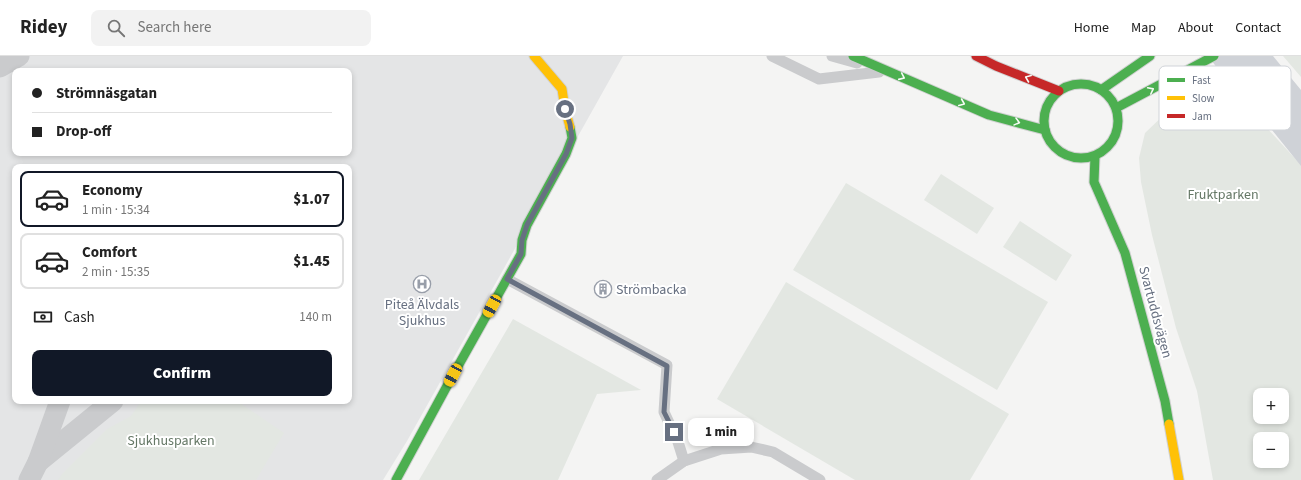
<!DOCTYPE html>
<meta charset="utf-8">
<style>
:root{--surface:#fff;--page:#f2f2f2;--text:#222;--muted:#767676;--line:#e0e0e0;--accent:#111827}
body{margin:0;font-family:"Source Sans 3",sans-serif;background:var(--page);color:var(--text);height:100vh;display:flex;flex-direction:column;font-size:15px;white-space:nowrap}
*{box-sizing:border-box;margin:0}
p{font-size:13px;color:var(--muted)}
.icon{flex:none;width:22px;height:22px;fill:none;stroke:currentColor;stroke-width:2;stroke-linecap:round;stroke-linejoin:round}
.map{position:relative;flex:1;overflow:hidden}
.details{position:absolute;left:12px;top:108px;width:340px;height:240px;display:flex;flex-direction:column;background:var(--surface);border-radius:8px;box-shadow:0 2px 6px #0003}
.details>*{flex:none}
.banner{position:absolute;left:12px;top:12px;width:340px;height:88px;border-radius:8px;box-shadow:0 2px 6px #0003;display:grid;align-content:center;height:88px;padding:0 20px;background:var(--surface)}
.fabs{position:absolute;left:1253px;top:332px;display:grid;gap:8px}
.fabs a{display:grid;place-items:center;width:36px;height:36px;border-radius:8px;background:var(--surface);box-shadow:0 2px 6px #0003;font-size:20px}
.end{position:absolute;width:18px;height:18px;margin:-9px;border:5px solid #677081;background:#fff;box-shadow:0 0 0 2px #fff}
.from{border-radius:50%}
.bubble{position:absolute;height:28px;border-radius:8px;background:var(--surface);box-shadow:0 2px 6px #0003;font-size:13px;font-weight:800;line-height:28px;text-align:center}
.car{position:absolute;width:12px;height:24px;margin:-12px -6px;border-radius:5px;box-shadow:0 0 3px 1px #0007;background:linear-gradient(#f5c518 24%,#345 0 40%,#f5c518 0 76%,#345 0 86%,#f5c518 0)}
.banner b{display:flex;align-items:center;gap:14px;height:38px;font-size:15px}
.banner b+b{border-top:1px solid var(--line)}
.banner i{width:10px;height:10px;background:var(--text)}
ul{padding:7px 0 0;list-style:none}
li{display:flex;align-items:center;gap:12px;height:56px;margin:0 8px 6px;padding:0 12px;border:2px solid var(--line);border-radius:8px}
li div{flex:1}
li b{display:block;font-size:15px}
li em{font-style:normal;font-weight:800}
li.current{border-color:var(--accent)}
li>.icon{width:36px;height:36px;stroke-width:1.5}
.pay{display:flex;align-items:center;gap:10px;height:44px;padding:0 20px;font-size:15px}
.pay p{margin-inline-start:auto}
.primary-button{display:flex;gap:8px;margin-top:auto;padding:8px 20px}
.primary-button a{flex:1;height:46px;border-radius:8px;background:var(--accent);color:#fff;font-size:16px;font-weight:800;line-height:46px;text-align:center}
header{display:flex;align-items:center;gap:24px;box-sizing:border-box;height:56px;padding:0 20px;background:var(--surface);border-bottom:1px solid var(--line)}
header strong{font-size:19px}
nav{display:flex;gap:22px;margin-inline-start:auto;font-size:14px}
.search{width:280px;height:36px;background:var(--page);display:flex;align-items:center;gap:10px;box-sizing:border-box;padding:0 14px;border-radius:8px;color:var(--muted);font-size:15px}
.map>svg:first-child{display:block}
</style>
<header>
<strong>Ridey</strong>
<div class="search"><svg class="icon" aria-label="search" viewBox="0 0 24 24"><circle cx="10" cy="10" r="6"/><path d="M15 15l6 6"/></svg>Search here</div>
<nav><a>Home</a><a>Map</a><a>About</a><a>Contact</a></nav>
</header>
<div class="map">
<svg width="1301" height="424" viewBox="0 0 1301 424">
<rect width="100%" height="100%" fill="#f4f4f3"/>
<path fill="#e4e5e6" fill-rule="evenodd" d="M0,0H623L407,385L383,424H0ZM15,15H349V97H15ZM15,111H349V345H15Z"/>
<g fill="#e3e7e2" fill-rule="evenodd">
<path d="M1283,0H1301V21Z"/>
<path d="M1221,22L1301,109V424H1213L1197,335L1176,272L1152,179L1141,126L1139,102L1145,77L1169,54ZM1260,339H1282V361H1260ZM1260,383H1282V405H1260Z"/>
<path d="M941,118L994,152L977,178L924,144Z"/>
<path d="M846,127L1048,246L997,334L793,214Z"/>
<path d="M1020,165L1072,199L1056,225L1003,191Z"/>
<path d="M786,226L1009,358L970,424H855L717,343Z"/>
<path d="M513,263L641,334L597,338L558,424H419Z"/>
<path d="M141,345H237L284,377L256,424H58L62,418L107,373L131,360Z"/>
</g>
<path fill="#cfd2d7" d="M1208,0H1273L1301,34V110L1244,39L1221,17Z"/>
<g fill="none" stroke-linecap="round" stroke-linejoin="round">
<defs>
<g id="fast">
<path d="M853,0L989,59L1045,74"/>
<circle cx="1081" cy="65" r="37"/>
<path d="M1101,34L1150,0"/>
<path d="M1116,52L1214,0"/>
<path d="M1095,100L1094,126L1125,197L1165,345L1169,368"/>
<path d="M396,424L453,319L521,198L522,184L527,169L566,98L572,82L570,71"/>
</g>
<g id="slow">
<path d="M534,0L562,33L565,53L570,71"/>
<path d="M1169,368L1179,424"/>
</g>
<path id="jam" d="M976,0L996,10L1059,35"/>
</defs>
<use href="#fast" stroke="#d0d1d1" stroke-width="11"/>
<use href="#slow" stroke="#d0d1d1" stroke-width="11"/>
<use href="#jam" stroke="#d0d1d1" stroke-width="11"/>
<g stroke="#cacbcd" stroke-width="11">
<path d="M772,0L819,23L879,16"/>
<path d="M832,0L857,7"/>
<path d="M507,223L667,309L664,356L678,386L684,405"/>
<path d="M657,424L684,405L721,393L751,391L773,396L820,424"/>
</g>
<g stroke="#cacbcd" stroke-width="21">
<path d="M0,11L19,0"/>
<path d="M38,406L113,345"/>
<path d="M29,424L38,406L60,345"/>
</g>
<use href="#fast" stroke="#4caf50" stroke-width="9"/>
<use href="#slow" stroke="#ffc107" stroke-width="9"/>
<use href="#jam" stroke="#c62828" stroke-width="9"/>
</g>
<defs><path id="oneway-chevron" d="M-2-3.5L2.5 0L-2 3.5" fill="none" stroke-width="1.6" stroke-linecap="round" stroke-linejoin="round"/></defs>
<g stroke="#f6fbf6">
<use href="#oneway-chevron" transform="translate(902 21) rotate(24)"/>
<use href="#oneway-chevron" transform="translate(1028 22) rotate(-158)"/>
<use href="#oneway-chevron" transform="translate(1151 34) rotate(-27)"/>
<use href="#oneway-chevron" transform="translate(962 47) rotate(23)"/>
<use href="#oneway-chevron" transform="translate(1017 66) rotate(15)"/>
</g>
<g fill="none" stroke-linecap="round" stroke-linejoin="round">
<path stroke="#677081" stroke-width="5" d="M565,53L570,68L572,82L566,98L527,169L522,184L521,198L507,223L667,310L664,356L674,376"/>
</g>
<defs>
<symbol id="hospital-ring" viewBox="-11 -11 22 22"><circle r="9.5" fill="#fff" stroke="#989ea9" stroke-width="1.5"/><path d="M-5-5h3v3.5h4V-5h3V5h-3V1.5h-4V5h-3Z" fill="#989ea9"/></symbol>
<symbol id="building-ring" viewBox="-11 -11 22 22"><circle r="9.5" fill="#fff" stroke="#989ea9" stroke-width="1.5"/><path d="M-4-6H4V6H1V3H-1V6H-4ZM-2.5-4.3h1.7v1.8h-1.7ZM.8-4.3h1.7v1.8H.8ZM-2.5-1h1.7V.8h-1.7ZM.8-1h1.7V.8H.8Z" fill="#989ea9"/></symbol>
</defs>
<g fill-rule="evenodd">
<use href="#hospital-ring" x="412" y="218" width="20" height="20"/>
<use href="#building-ring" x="593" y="223" width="20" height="20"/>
</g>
<g text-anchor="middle" stroke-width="4" stroke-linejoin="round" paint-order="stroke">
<g font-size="14" fill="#657866" stroke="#fff">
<text x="1223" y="143">Fruktparken</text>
<text x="171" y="389">Sjukhusparken</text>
</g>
<g font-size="14" fill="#677081" stroke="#fff" text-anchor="start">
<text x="616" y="238">Strömbacka</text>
<text x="422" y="253" text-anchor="middle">Piteå Älvdals<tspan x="422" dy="16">Sjukhus</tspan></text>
</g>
<g font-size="14" fill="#677081" stroke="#fff">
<text transform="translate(1156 256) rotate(75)" y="5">Svartuddsvägen</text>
</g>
</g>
<rect x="1159" y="10" width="132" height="64" rx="6" fill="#fff" stroke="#d1d4d9" stroke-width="1"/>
<rect x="1167" y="22" width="18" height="4" fill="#4caf50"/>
<rect x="1167" y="40" width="18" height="4" fill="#ffc107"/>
<rect x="1167" y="58" width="18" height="4" fill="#c62828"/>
<g font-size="11" fill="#677081">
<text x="1192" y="28">Fast</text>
<text x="1192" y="46">Slow</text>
<text x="1192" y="64">Jam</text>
</g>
</svg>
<div class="fabs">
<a>+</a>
<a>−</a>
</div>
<i class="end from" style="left:565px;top:53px"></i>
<i class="end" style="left:674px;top:376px"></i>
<div class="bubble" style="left:688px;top:362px;width:66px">1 min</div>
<i class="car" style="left:492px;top:250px;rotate:209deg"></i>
<i class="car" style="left:453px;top:319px;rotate:208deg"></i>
<div class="banner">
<b><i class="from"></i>Strömnäsgatan</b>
<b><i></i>Drop-off</b>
</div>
<section class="details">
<ul>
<li class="current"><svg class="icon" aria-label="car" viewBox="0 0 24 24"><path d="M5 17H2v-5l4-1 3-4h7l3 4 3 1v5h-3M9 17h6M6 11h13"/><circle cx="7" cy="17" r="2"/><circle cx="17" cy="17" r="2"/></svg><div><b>Economy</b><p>1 min · 15:34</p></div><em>$1.07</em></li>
<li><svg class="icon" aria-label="car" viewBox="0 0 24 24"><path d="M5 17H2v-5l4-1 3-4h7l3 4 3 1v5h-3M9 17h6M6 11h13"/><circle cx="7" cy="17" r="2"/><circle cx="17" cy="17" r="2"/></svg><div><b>Comfort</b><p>2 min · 15:35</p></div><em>$1.45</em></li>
</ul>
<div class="pay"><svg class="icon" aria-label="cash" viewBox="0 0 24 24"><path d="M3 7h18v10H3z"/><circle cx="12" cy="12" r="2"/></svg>Cash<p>140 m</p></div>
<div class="primary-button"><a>Confirm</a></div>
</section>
</div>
